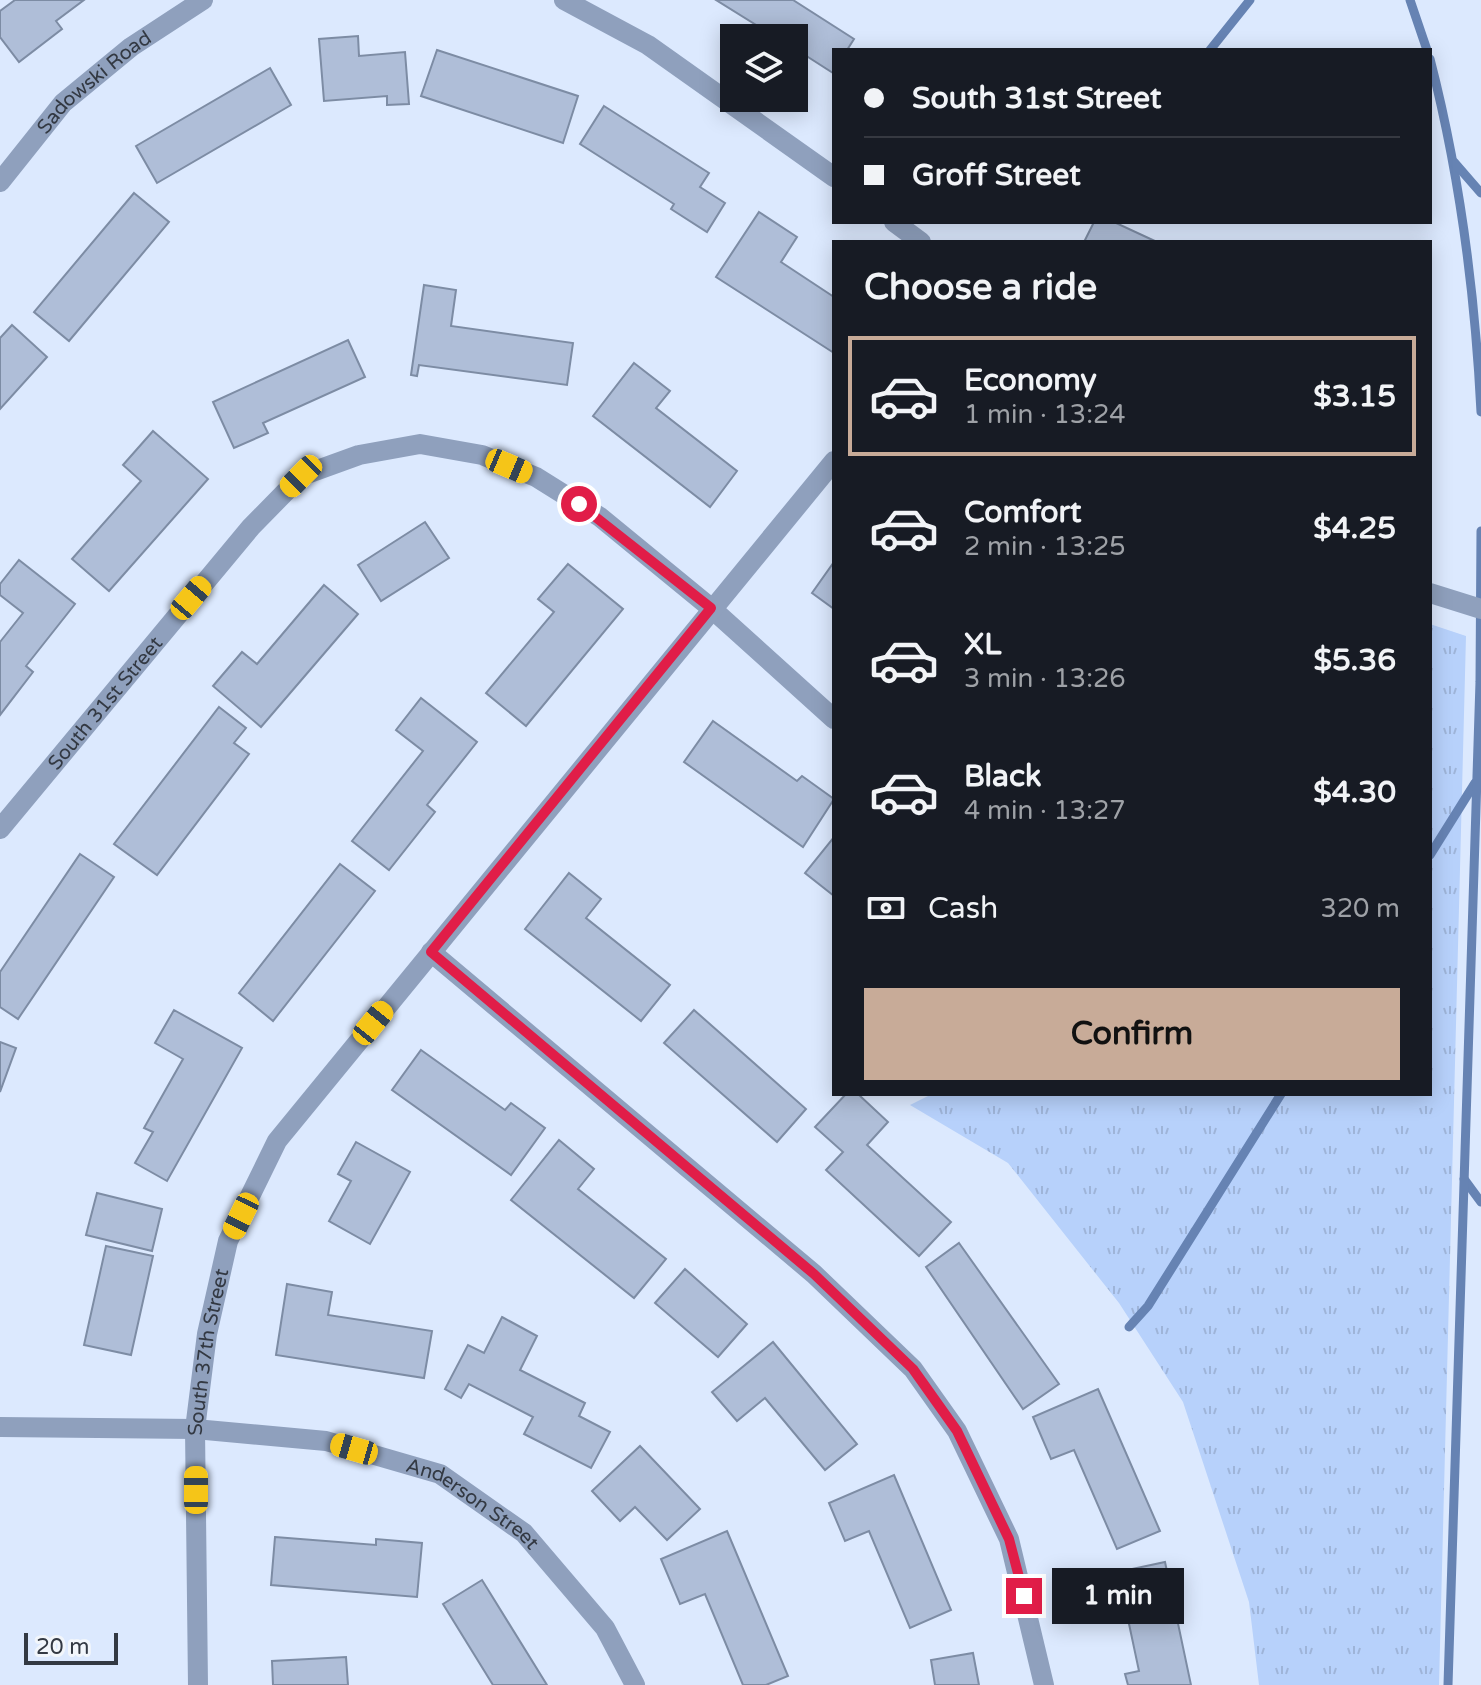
<!DOCTYPE html>
<meta charset="utf-8">
<style>
:root{--surface:#171b24;--page:#242831;--text:#f1f3f6;--muted:#9ea1a6;--line:#363941;--accent:#c8ab98}
body{margin:0;font-family:"Varela Round",sans-serif;background:var(--page);color:var(--text);height:100vh;display:flex;flex-direction:column;font-size:30px;white-space:nowrap}
*{box-sizing:border-box;margin:0}
p{font-size:26px;color:var(--muted)}
.icon{flex:none;width:44px;height:44px;fill:none;stroke:currentColor;stroke-width:2;stroke-linecap:round;stroke-linejoin:round}
.map{position:relative;flex:1;overflow:hidden}
.drawer{position:absolute;left:832px;top:240px;width:600px;height:856px;display:flex;flex-direction:column;background:var(--surface);border-radius:0px;box-shadow:0 4px 20px #0003}
.drawer>*{flex:none}
.hud{position:absolute;left:832px;top:48px;width:600px;height:176px;border-radius:0px;box-shadow:0 4px 20px #0003;display:grid;align-content:center;height:176px;padding:0 32px;background:var(--surface)}
.controls{position:absolute;left:720px;top:24px;display:grid;gap:16px}
.controls a{display:grid;place-items:center;width:88px;height:88px;border-radius:0px;background:var(--surface);box-shadow:0 4px 20px #0003;font-size:40px}
.scale{position:absolute;left:24px;bottom:20px;width:94px;box-sizing:border-box;padding-left:8px;border:4px solid #333943;border-top:0;font-size:22px;line-height:28px;white-space:nowrap;color:#333943;-webkit-text-stroke:6px #f2f6fb;paint-order:stroke}
.end{position:absolute;width:36px;height:36px;margin:-18px;border:10px solid #e11d48;background:#fff;box-shadow:0 0 0 4px #fff}
.from{border-radius:50%}
.bubble{position:absolute;height:56px;border-radius:0px;background:var(--surface);box-shadow:0 4px 20px #0003;font-size:26px;font-weight:700;line-height:56px;text-align:center}
.car{position:absolute;width:24px;height:48px;margin:-24px -12px;border-radius:10px;box-shadow:0 0 6px 2px #0007;background:linear-gradient(#f5c518 24%,#345 0 40%,#f5c518 0 76%,#345 0 86%,#f5c518 0)}
.hud b{display:flex;align-items:center;gap:28px;height:76px;font-size:30px}
.hud b+b{border-top:2px solid var(--line)}
.hud i{width:20px;height:20px;background:var(--text)}
ul{padding:0;list-style:none}
li{display:flex;align-items:center;gap:24px;height:120px;margin:0 16px 12px;padding:0 16px;border:4px solid transparent;border-radius:0px}
li div{flex:1}
li b{display:block;font-size:30px}
li em{font-style:normal;font-weight:700}
li.current{border-color:var(--accent)}
li>.icon{width:72px;height:72px;stroke-width:1.5}
h2{padding:0 32px;font-size:36px;line-height:96px}
.pay{display:flex;align-items:center;gap:20px;height:88px;padding:0 32px;font-size:30px}
.pay p{margin-inline-start:auto}
.button{display:flex;gap:16px;margin-top:auto;padding:16px 32px}
.button a{flex:1;height:92px;border-radius:0px;background:var(--accent);color:#111;font-size:32px;font-weight:700;line-height:92px;text-align:center}
.map>svg:first-child{display:block}
</style>
<div class="map">
<svg width="1481" height="1685" viewBox="0 0 1481 1685">
<defs>
<pattern id="park-tufts" width="24" height="20" patternUnits="userSpaceOnUse" patternTransform="scale(2)"><rect width="24" height="20" fill="#b7d1fb"/><path d="M3 7l-1-3M5 7V3M7 7l1-3M15 17l-1-3M17 17v-4M19 17l1-3" fill="none" stroke="#9eb4d8"/></pattern>
</defs>
<rect width="100%" height="100%" fill="#dce9fe"/>
<path fill="url(#park-tufts)" d="M1430,624L1466,636L1439,1685H1259L1249,1602L1183,1402L1119,1303L1008,1163L910,1105L932,1094H1430Z"/>
<g fill="none" stroke-linecap="round" stroke-linejoin="round">
<g stroke="#6683b3" stroke-width="9">
<path d="M1410,0L1427,50"/>
<path d="M1210,50L1250,0"/>
<path d="M1430,59C1460,175 1475,292 1481,412"/>
<path d="M1454,162L1481,193"/>
<path d="M1430,855L1475,783"/>
<path d="M1464,1179L1481,1202"/>
<path d="M1129,1327L1148,1306L1281,1094"/>
<path d="M1448,1685L1480,682L1481,531"/>
</g>
</g>
<g fill="#afbed8" stroke="#7d8ca4" stroke-width="2">
<path d="M15,0H84L56,21L62,29L19,62L0,37V11Z"/>
<path d="M716,0H793L854,39L847,50H834L833,73L794,48V38H777Z"/>
<path d="M358,36L359,56L405,52L409,104L387,105V96L324,101L319,39Z"/>
<path d="M437,50L578,96L563,143L421,96Z"/>
<path d="M270,68L291,105L157,183L136,146Z"/>
<path d="M604,106L709,173L700,187L725,203L707,232L671,209L674,204L580,144Z"/>
<path d="M134,193L169,222L69,341L34,312Z"/>
<path d="M759,212L797,237L781,262L834,297V353L716,277Z"/>
<path d="M1094,222H1114L1157,242H1084Z"/>
<path d="M424,285L456,290L451,326L573,343L567,385L419,365L417,376L411,375Z"/>
<path d="M12,325L47,357L0,409V338Z"/>
<path d="M348,340L365,377L263,423L268,433L234,448L213,402Z"/>
<path d="M634,363L670,391L656,408L737,471L710,507L593,416Z"/>
<path d="M153,431L208,479L109,591L72,559L141,481L123,465Z"/>
<path d="M425,522L449,558L381,601L358,565Z"/>
<path d="M19,560L75,604L26,666L33,672L0,715V642L23,613L0,595V584Z"/>
<path d="M834,562V609L812,593Z"/>
<path d="M568,564L623,609L526,726L486,693L554,612L538,599Z"/>
<path d="M324,585L358,614L261,727L213,686L242,652L257,664Z"/>
<path d="M421,698L477,742L427,805L435,812L389,870L352,841L423,751L396,730Z"/>
<path d="M219,707L246,728L234,743L249,754L157,875L114,844Z"/>
<path d="M713,721L797,781L802,776L834,799L803,847L684,762Z"/>
<path d="M834,837V896L805,873Z"/>
<path d="M80,854L114,877L18,1019L0,1007V972Z"/>
<path d="M340,864L375,891L273,1021L239,993Z"/>
<path d="M569,873L601,899L586,918L670,985L641,1021L525,929Z"/>
<path d="M174,1010L242,1048L167,1181L135,1163L153,1132L144,1128L183,1059L155,1043Z"/>
<path d="M694,1010L806,1109L777,1142L664,1043Z"/>
<path d="M0,1042L16,1048L0,1092Z"/>
<path d="M421,1050L505,1110L511,1103L545,1128L511,1175L392,1090Z"/>
<path d="M846,1094H858L888,1122L867,1145L951,1222L919,1256L826,1170L843,1152L815,1127Z"/>
<path d="M559,1140L594,1169L578,1189L666,1259L634,1298L511,1200Z"/>
<path d="M356,1142L410,1172L370,1244L329,1221L351,1181L338,1174Z"/>
<path d="M97,1193L162,1209L152,1251L86,1235Z"/>
<path d="M959,1243L1059,1384L1023,1409L926,1267Z"/>
<path d="M106,1246L153,1256L131,1355L84,1345Z"/>
<path d="M685,1269L747,1324L718,1357L655,1303Z"/>
<path d="M287,1284L332,1292L328,1315L432,1331L424,1378L276,1355Z"/>
<path d="M502,1317L537,1336L520,1370L585,1403L579,1416L610,1432L591,1468L524,1434L533,1417L469,1384L461,1398L445,1389L468,1345L484,1353Z"/>
<path d="M773,1342L857,1444L825,1470L765,1398L737,1421L712,1392Z"/>
<path d="M1098,1389L1160,1531L1117,1549L1074,1450L1051,1459L1033,1417Z"/>
<path d="M640,1446L700,1509L667,1540L635,1507L620,1521L592,1491Z"/>
<path d="M894,1475L951,1610L910,1628L869,1531L845,1541L829,1503Z"/>
<path d="M727,1531L788,1676L766,1685H743L705,1594L680,1604L661,1559Z"/>
<path d="M275,1537L376,1545V1539L422,1543L417,1597L271,1585Z"/>
<path d="M1165,1562L1191,1685H1128L1125,1674L1139,1671L1118,1572Z"/>
<path d="M482,1580L547,1685H493L443,1604Z"/>
<path d="M973,1653L979,1685H935L931,1660Z"/>
<path d="M346,1657L348,1685H273L272,1661Z"/>
</g>
<g fill="none" stroke-linecap="round" stroke-linejoin="round">
<g stroke="#8fa0bd" stroke-width="20">
<path d="M564,0L648,45L834,177"/>
<path id="s1" d="M0,182L63,103L131,47L203,0"/>
<path d="M894,222L921,242"/>
<path d="M1430,593L1481,609"/>
<path id="s2" d="M0,829L251,527L301,476L359,455L420,444L482,455L536,477L600,517L711,608L834,719"/>
<path d="M431,952L814,1274L913,1369L957,1431L1009,1539L1044,1685"/>
<path id="s3" d="M0,1427L195,1429L326,1441L440,1474L524,1533L605,1628L635,1685"/>
<path id="s4" d="M198,1685L195,1429L207,1334L228,1241L277,1141L834,461"/>
</g>
</g>
<g fill="none" stroke-linecap="round" stroke-linejoin="round">
<path stroke="#e11d48" stroke-width="10" d="M579,504L711,608L431,952L814,1274L913,1369L957,1431L1009,1539L1024,1596"/>
</g>
<g text-anchor="middle" stroke-width="6" stroke-linejoin="round" paint-order="stroke">
<g font-size="20" fill="#333943" stroke="#f2f6fb">
<text dy="7" stroke="none"><textPath href="#s1" startOffset="138">Sadowski Road</textPath></text>
<text dy="7" stroke="none"><textPath href="#s2" startOffset="164">South 31st Street</textPath></text>
<text dy="7" stroke="none"><textPath href="#s4" startOffset="334">South 37th Street</textPath></text>
<text dy="7" stroke="none"><textPath href="#s3" startOffset="488">Anderson Street</textPath></text>
</g>
</g>
</svg>
<div class="controls">
<a><svg class="icon" aria-label="layers" viewBox="0 0 24 24"><path d="M12 4l9 5-9 5-9-5zM3 14l9 5 9-5"/></svg></a>
</div>
<div class="scale">20 m</div>
<i class="end from" style="left:579px;top:504px"></i>
<i class="end" style="left:1024px;top:1596px"></i>
<div class="bubble" style="left:1052px;top:1568px;width:132px">1 min</div>
<i class="car" style="left:509px;top:466px;rotate:113deg"></i>
<i class="car" style="left:301px;top:476px;rotate:225deg"></i>
<i class="car" style="left:191px;top:598px;rotate:40deg"></i>
<i class="car" style="left:373px;top:1023px;rotate:39deg"></i>
<i class="car" style="left:241px;top:1216px;rotate:206deg"></i>
<i class="car" style="left:354px;top:1449px;rotate:286deg"></i>
<i class="car" style="left:196px;top:1490px;rotate:0deg"></i>
<div class="hud">
<b><i class="from"></i>South 31st Street</b>
<b><i></i>Groff Street</b>
</div>
<section class="drawer">
<h2>Choose a ride</h2>
<ul>
<li class="current"><svg class="icon" aria-label="car" viewBox="0 0 24 24"><path d="M5 17H2v-5l4-1 3-4h7l3 4 3 1v5h-3M9 17h6M6 11h13"/><circle cx="7" cy="17" r="2"/><circle cx="17" cy="17" r="2"/></svg><div><b>Economy</b><p>1 min · 13:24</p></div><em>$3.15</em></li>
<li><svg class="icon" aria-label="car" viewBox="0 0 24 24"><path d="M5 17H2v-5l4-1 3-4h7l3 4 3 1v5h-3M9 17h6M6 11h13"/><circle cx="7" cy="17" r="2"/><circle cx="17" cy="17" r="2"/></svg><div><b>Comfort</b><p>2 min · 13:25</p></div><em>$4.25</em></li>
<li><svg class="icon" aria-label="car" viewBox="0 0 24 24"><path d="M5 17H2v-5l4-1 3-4h7l3 4 3 1v5h-3M9 17h6M6 11h13"/><circle cx="7" cy="17" r="2"/><circle cx="17" cy="17" r="2"/></svg><div><b>XL</b><p>3 min · 13:26</p></div><em>$5.36</em></li>
<li><svg class="icon" aria-label="car" viewBox="0 0 24 24"><path d="M5 17H2v-5l4-1 3-4h7l3 4 3 1v5h-3M9 17h6M6 11h13"/><circle cx="7" cy="17" r="2"/><circle cx="17" cy="17" r="2"/></svg><div><b>Black</b><p>4 min · 13:27</p></div><em>$4.30</em></li>
</ul>
<div class="pay"><svg class="icon" aria-label="cash" viewBox="0 0 24 24"><path d="M3 7h18v10H3z"/><circle cx="12" cy="12" r="2"/></svg>Cash<p>320 m</p></div>
<div class="button"><a>Confirm</a></div>
</section>
</div>
